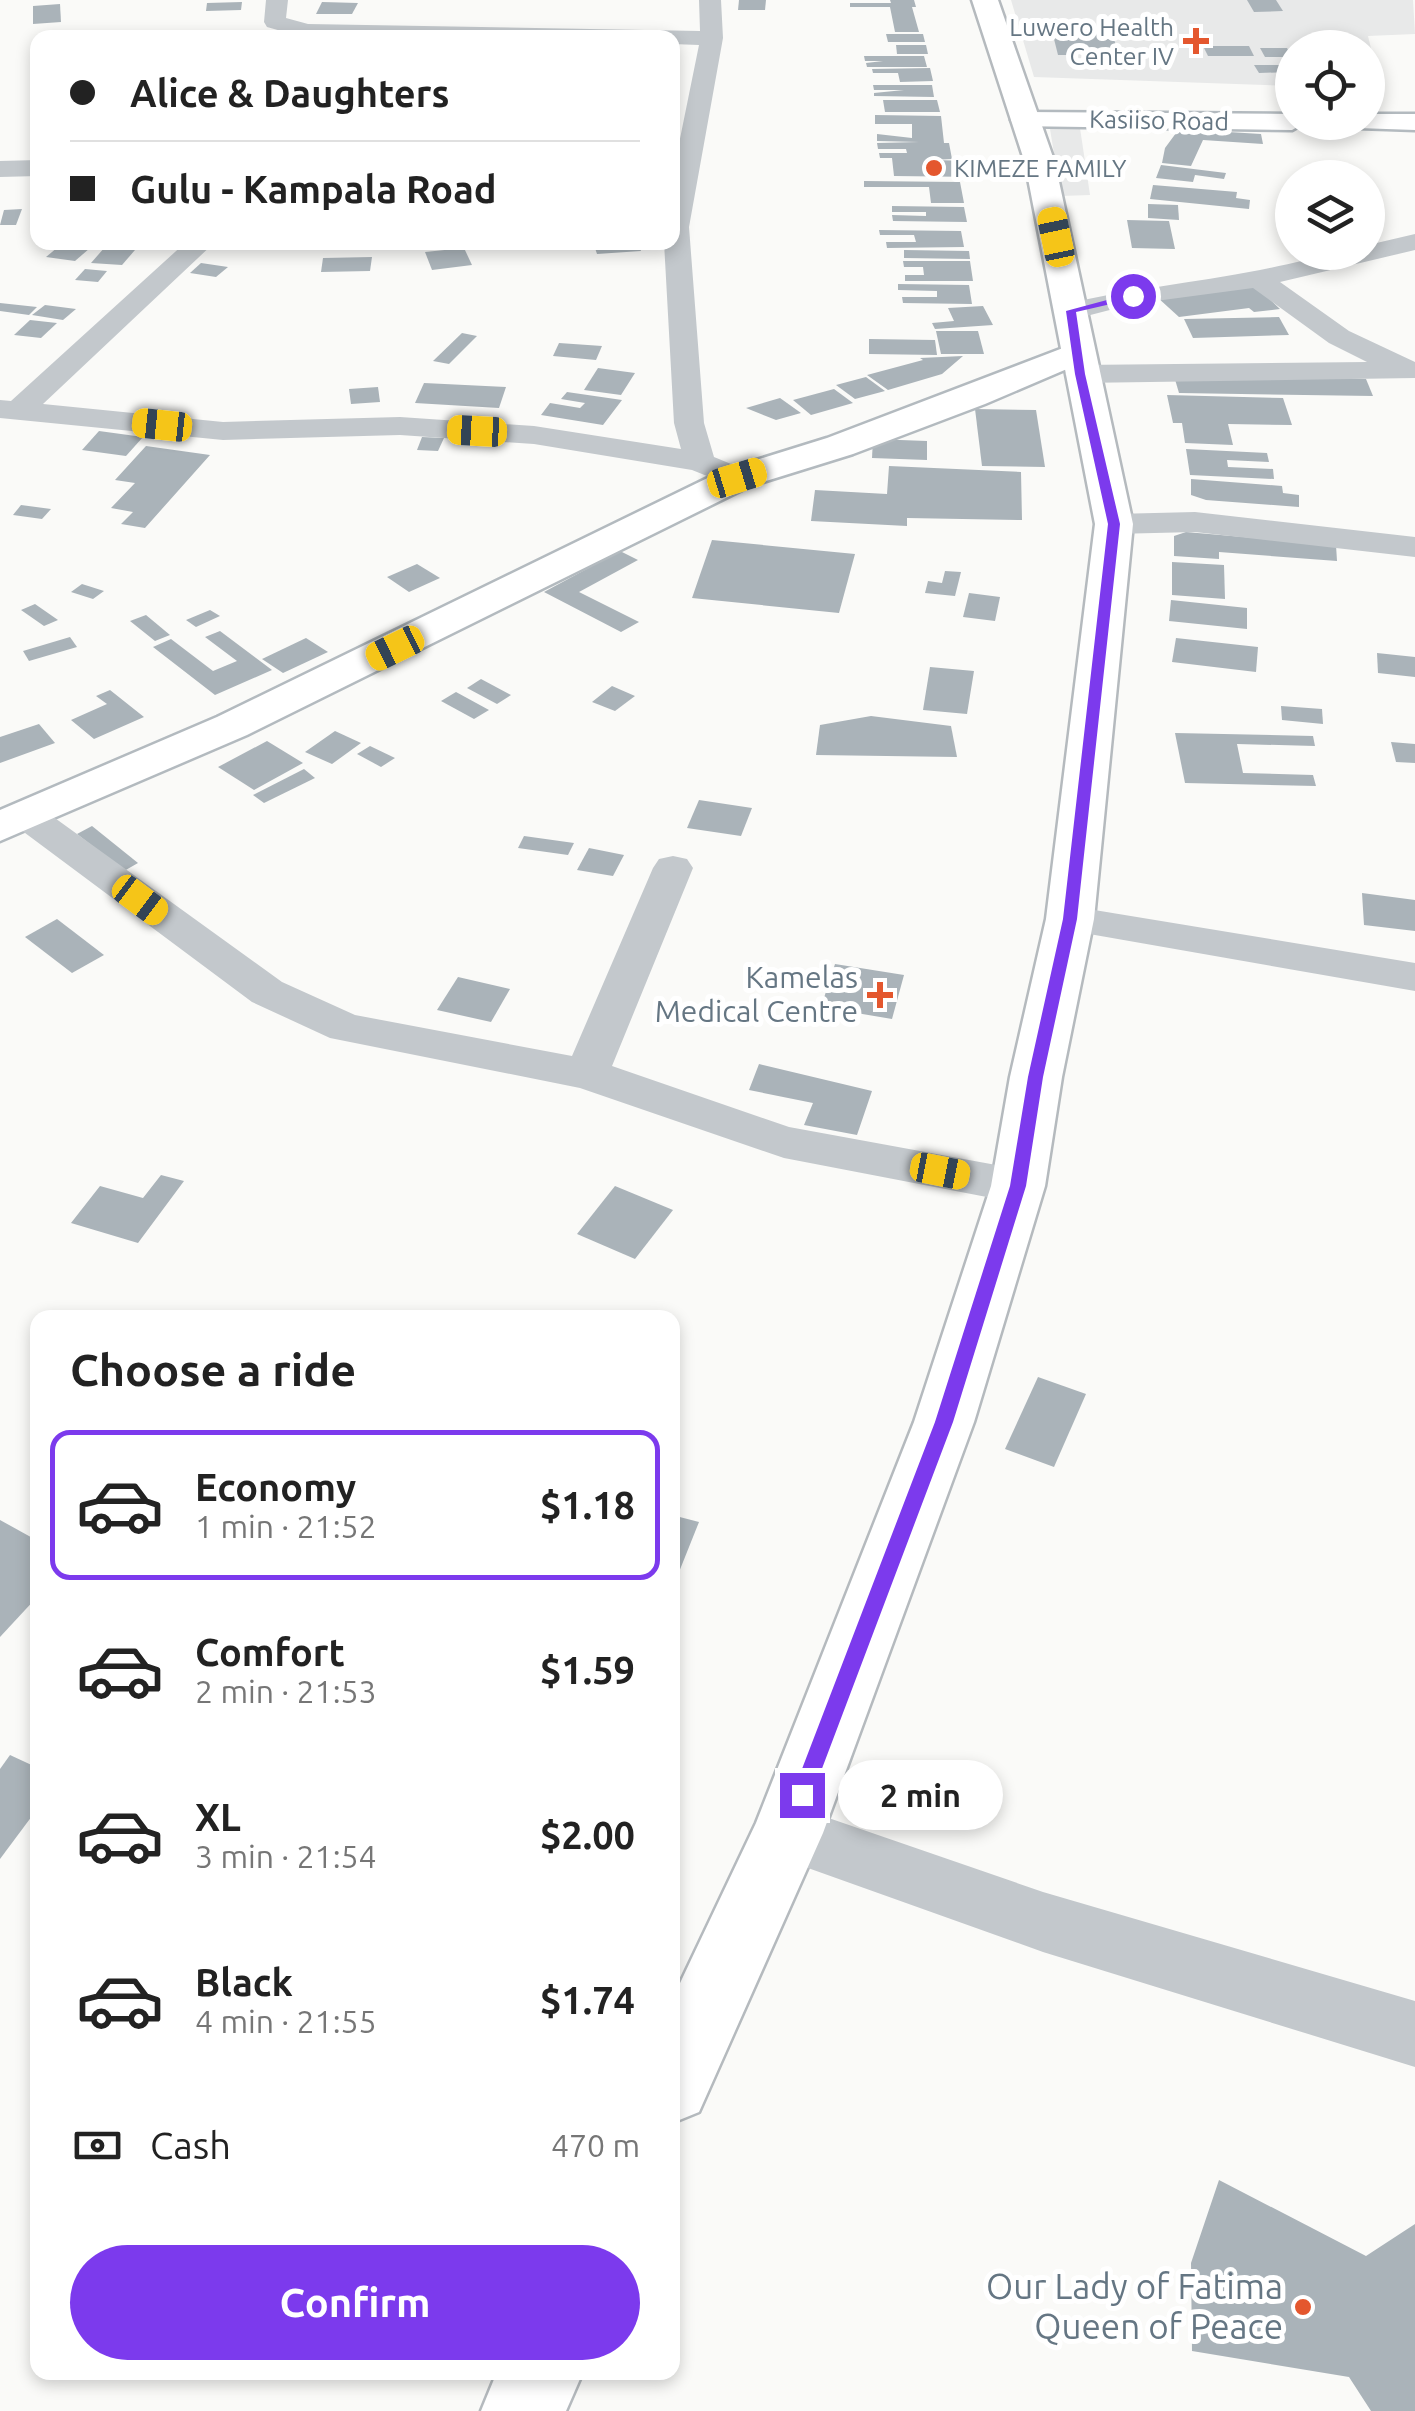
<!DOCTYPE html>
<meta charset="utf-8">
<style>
:root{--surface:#fff;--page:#f6f6f6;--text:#222;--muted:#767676;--line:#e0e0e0;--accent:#7c3aed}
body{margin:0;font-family:Ubuntu,sans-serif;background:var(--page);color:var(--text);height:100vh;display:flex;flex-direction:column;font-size:38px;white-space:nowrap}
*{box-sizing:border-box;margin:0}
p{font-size:32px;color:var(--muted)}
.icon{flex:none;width:55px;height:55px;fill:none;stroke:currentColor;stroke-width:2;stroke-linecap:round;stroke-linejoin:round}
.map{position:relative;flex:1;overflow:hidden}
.sheet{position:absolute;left:30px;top:1310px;width:650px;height:1070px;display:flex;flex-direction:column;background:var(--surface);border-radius:20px;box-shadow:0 5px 15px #0003}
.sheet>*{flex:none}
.top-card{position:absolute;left:30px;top:30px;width:650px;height:220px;border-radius:20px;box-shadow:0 5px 15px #0003;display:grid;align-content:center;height:220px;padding:0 40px;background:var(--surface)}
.buttons{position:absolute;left:1275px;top:30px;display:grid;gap:20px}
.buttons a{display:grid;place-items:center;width:110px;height:110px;border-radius:50%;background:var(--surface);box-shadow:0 5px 15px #0003;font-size:50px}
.end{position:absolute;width:45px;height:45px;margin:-22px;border:12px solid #7c3aed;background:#fff;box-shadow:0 0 0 5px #fff}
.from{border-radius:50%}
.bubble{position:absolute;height:70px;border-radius:35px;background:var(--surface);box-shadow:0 5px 15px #0003;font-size:32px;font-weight:600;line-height:70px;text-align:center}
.car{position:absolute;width:30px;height:60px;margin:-30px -15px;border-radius:12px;box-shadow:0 0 8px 2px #0007;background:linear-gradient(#f5c518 24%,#345 0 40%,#f5c518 0 76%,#345 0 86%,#f5c518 0)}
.top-card b{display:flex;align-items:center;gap:35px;height:95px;font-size:38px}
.top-card b+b{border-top:2px solid var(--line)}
.top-card i{width:25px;height:25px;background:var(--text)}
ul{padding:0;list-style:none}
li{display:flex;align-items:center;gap:30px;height:150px;margin:0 20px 15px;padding:0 20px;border:5px solid transparent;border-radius:20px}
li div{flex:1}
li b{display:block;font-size:38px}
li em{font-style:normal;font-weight:600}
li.on{border-color:var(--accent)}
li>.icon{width:90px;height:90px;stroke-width:1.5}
h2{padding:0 40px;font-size:45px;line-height:120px}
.pay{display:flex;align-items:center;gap:25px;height:110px;padding:0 40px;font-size:38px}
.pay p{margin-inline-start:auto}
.cta{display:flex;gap:20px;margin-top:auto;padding:20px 40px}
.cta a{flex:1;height:115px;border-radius:60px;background:var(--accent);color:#fff;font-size:40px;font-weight:600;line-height:115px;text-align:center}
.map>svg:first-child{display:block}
</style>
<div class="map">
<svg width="1415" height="2411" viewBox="0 0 1415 2411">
<rect width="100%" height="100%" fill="#fafaf8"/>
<g fill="#e8e9e9">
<path d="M1011,0H1413L1415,34L1368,36L1381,89H1368V48H1292V86L1034,77Z"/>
<path d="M1080,128L1090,195L1061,196L1050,129Z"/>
</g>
<g fill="#aab3b9">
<path d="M739,0H766L765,10H738Z"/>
<path d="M890,0H914L916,7H912L919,32H895L890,7H850V3H891Z"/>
<path d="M1247,0H1276L1283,11L1254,12Z"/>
<path d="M242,2L241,10L206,11L207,3Z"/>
<path d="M322,2L358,3L352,14H316Z"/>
<path d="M60,4L61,22L33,24V6Z"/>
<path d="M1052,31L1113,36L1118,52L1081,49L1082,55H1058Z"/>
<path d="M886,34H923L925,42H888Z"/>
<path d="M896,45H926L928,54H897Z"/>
<path d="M1203,46H1249L1254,56H1208Z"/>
<path d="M1260,48H1287L1292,57H1265Z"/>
<path d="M864,56H924L927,67H867L866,63L883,61H865Z"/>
<path d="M1254,65H1289L1292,72L1259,73Z"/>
<path d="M930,68L933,81L900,82L898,73H873L872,69Z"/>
<path d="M873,85H932L934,97L874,96V93L904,90H874Z"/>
<path d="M883,100H937L940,112H885Z"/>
<path d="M875,115L941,116L944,143H949L952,159L932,160L974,161L977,177L894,176L892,158H880L879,153H907L906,149H878L877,143L919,142L877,141V134L912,138V124H875Z"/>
<path d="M1179,129L1261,134L1263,144L1203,140L1191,166L1162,163L1165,148Z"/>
<path d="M1161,165L1226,173L1224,179L1195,175L1193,182L1156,178Z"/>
<path d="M864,181L960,182L964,203H931L929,187H864Z"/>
<path d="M1153,185L1237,192L1236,198L1250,200L1249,209L1150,199Z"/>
<path d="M1148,204L1178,205L1179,220L1148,218Z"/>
<path d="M892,206L964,207L967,222L893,221L892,215L926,216V212H892Z"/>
<path d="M22,209L16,225H0L4,210Z"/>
<path d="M1127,220L1169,221L1175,249L1132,248Z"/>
<path d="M879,230L961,231L964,247L887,248L886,242H916L914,235H880Z"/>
<path d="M64,242H97L75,261L46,257Z"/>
<path d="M593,242H638L641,251L597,254Z"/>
<path d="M105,247L135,250L122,265L91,263Z"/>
<path d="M464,248L472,265L432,270L425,252Z"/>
<path d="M904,250L969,251L970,259L904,258Z"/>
<path d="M372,257L370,271L321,272L323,258Z"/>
<path d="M903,261H970L973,281H905V275H924L923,267H904Z"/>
<path d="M201,263L228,267L216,277L190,273Z"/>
<path d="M85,269L107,271L98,282L75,280Z"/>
<path d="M898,284L969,285L972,304L903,303L902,297H937V291L898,290Z"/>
<path d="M1257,287L1280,309L1254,312L1249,308L1179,317L1157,297Z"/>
<path d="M0,303L37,307L29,315L0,311Z"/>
<path d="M45,305L76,309L63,320L32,315Z"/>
<path d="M983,306L993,325L935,329L932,323L954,321L948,308Z"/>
<path d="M1279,317L1289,335L1193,338L1184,319Z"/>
<path d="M30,320L57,323L41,338L14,335Z"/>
<path d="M936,331H978L984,354H941Z"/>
<path d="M462,333L477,336L449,364L433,361Z"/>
<path d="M869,339L935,340L937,355L869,354Z"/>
<path d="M559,343L602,346L596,360L553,356Z"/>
<path d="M963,356L942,374L888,390L867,375L923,360L920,358Z"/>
<path d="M598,368L635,373L621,395L584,390Z"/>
<path d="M1174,376L1366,379L1373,396L1179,393Z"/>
<path d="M866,377L885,391L855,399L836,385Z"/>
<path d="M424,383L506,387L499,408L415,403Z"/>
<path d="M378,387L380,402L351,404L349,389Z"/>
<path d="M834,389L853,403L811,415L793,400Z"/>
<path d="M567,392L622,400L603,425L541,415L550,403L580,408L585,403L561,399Z"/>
<path d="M1167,395L1283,398L1292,425L1228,424L1233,445L1185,443L1182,423H1173Z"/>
<path d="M780,398L801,413L776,420L746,408Z"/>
<path d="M975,409L1036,410L1045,467L982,466Z"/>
<path d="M99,431L143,437L126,456L82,450Z"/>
<path d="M422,437L444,438L438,451L417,450Z"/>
<path d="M873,439L927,441V460L872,458Z"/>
<path d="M146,446L210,455L145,528L121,524L133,512L111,508L135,483L115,480Z"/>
<path d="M1186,449L1267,453L1269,462L1227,460L1228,467L1273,469L1274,479L1190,475Z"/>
<path d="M889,466L1021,472L1022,520L907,518V526L811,521L815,490L887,494Z"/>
<path d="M1191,479L1282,486L1283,493L1299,495V507L1206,500L1191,495Z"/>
<path d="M21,505L51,509L42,519L13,515Z"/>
<path d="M1186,532L1336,545L1337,561L1219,552V559L1174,556V536Z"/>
<path d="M712,540L855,554L839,613L692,598Z"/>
<path d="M620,551L638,560L579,592L639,622L621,632L544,592Z"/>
<path d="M1172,562L1224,565L1225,599L1172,595Z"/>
<path d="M417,564L440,578L409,592L387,577Z"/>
<path d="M945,571L961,572L955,596L925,593L928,581L942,583Z"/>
<path d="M82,584L104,591L93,599L71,592Z"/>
<path d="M969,593L1000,597L995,621L963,617Z"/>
<path d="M1171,600L1247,608V629L1169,621Z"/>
<path d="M35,604L58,620L44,626L21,610Z"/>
<path d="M210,610L220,616L196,627L186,620Z"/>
<path d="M146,615L170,635L155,641L130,621Z"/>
<path d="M220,631L272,670L215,695L153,647L171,639L213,671L237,661L205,637Z"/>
<path d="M70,637L77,647L29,661L23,651Z"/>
<path d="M306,638L328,652L283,673L262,659Z"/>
<path d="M1176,638L1258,647L1256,672L1172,662Z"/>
<path d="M1377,653L1415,657V677L1378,673Z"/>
<path d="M930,667L974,671L967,714L923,710Z"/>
<path d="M481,679L511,695L497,704L467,688Z"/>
<path d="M612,686L635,696L615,711L592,702Z"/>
<path d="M110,690L144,717L94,739L71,720L107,704L96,696Z"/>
<path d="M456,692L489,710L474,719L441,701Z"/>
<path d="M1281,706L1322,709L1323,724L1282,720Z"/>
<path d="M871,716L951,726L957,757L816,755L820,725Z"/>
<path d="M39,724L55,743L0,763V737Z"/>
<path d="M335,731L361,743L332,764L305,752Z"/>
<path d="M1175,733L1313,736L1315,746L1237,744L1243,773L1313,775L1316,786L1185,783Z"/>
<path d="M267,741L303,763L254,790L218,767Z"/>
<path d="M1391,742L1415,744V763L1396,762Z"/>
<path d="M370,746L395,758L381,767L357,754Z"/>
<path d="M304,769L315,778L264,803L253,795Z"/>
<path d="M699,800L752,808L741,836L687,828Z"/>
<path d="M92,826L138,863L124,871L77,834Z"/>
<path d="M524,836L574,843L568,855L518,848Z"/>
<path d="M589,848L624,855L613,876L577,870Z"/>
<path d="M1362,893L1415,900V931L1364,925Z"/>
<path d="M57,919L104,955L72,973L25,937Z"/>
<path d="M835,964L904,975L892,1019L821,1007Z"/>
<path d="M458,977L510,989L491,1022L437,1010Z"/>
<path d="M759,1064L872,1091L857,1135L804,1125L813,1103L749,1090Z"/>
<path d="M161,1175L184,1181L138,1243L71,1223L100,1186L143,1198Z"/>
<path d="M615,1186L673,1210L635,1259L577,1234Z"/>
<path d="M1038,1377L1086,1394L1054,1467L1005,1449Z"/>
<path d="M672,1515L699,1522L673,1587H672Z"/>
<path d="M0,1520L38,1541V1596L0,1637Z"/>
<path d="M10,1755L38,1768V1808L0,1859V1769Z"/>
<path d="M1219,2180L1366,2256L1415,2224V2411H1371L1349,2377L1192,2351L1191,2263Z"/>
</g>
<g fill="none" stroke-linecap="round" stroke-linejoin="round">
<defs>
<g id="secondary">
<path d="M1025,112L1292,114V122H1306L1292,130L1015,126L1011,120L1015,114Z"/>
<path d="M1368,114H1415V130L1358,128L1354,122H1368Z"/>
<path d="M1076,343L1088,346L1093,353L1088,360L985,404L853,454L750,486L247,735L0,841V810L217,717L724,470L827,438Z"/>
</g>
<g id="primary">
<path d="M972,0H998L1055,163L1133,524L1094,919L1062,1077L1045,1186L974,1422L823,1833L699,2112L672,2123V2000L756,1823L914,1422L991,1186L1010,1077L1046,919L1095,524L1025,163Z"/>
<path d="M497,2372H583L566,2411H481Z"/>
</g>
</defs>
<use href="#secondary" stroke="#b3babf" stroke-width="5"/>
<use href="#primary" stroke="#b5babe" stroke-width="5"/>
<g fill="#c3c8cc" fill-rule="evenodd">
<path d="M266,0H288L286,18L308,24L700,31L699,0H721L723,38L689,227L704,423L714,457L748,471L753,478L748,485L737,488L692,470L534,444L400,435L223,440L0,418V400L11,401L186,242H215L43,404L223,422L400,417L534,426L681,449L674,423L664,242H672V178L699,45L672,44V38H306L267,27L264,22Z"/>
<path d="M38,160V176L0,177V161Z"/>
<path d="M1415,234V250L1280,282L1349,331L1415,362V378L1080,383L1069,380L1065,374L1069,368L1080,365L1367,362L1329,343L1253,288L1133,304L1071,320L1061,317L1057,311L1061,305C1127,289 1194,283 1260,270C1297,263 1330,252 1368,252V245Z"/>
<path d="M1195,512L1415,537V557L1195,532L1114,534L1102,531L1098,524L1102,517L1114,514Z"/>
<path d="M27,804L41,808L282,982L355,1015L572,1056L653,868L659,859L673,856L687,859L693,868L612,1066L789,1127L1018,1169L1035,1174L1042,1186L1035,1198L1018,1203L784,1158L580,1088L330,1038L252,1002L13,824L7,816L13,808Z"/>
<path d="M1070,906L1415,963V991L1055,928L1049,919L1055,910Z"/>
<path d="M788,1804L1043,1892L1415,2001V2067L1043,1952L766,1853L758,1833L766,1813Z"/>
</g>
<use href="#secondary" fill="#fff" fill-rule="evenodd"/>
<use href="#primary" fill="#fff" fill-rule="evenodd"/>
</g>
<path fill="#7c3aed" d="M1133,293L1137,298L1076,312L1085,374L1120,524L1077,919L1043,1077L1026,1186L953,1422L812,1795L802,1805L792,1795L935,1422L1010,1186L1028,1077L1063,919L1108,524L1075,374L1066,311Z"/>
<g fill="#e4572e" stroke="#fff" stroke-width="4">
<path d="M1191 26h10v10h10v10h-10v10h-10v-10h-10v-10h10z"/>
<circle cx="934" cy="168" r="10"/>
<path d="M875 980h10v10h10v10h-10v10h-10v-10h-10v-10h10z"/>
<circle cx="1303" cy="2307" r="10"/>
</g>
<g text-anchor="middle" stroke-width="10" stroke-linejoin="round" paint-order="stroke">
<g font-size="25" fill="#657683" stroke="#fff" text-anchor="end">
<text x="1174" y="36">Luwero Health<tspan x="1174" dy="29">Center IV</tspan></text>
<text x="954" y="177" text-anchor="start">KIMEZE FAMILY</text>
</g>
<g font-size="25" fill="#657683" stroke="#fff">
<text transform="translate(1159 120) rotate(1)" y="9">Kasiiso Road</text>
</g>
<g font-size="30" fill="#657683" stroke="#fff" text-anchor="end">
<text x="858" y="988">Kamelas<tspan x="858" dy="34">Medical Centre</tspan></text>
</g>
<g font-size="35" fill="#657683" stroke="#fff" text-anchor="end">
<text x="1283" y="2299">Our Lady of Fatima<tspan x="1283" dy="40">Queen of Peace</tspan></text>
</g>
</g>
</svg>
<div class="buttons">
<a><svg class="icon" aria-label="locate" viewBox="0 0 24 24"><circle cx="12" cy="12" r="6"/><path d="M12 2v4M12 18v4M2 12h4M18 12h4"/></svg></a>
<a><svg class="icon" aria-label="layers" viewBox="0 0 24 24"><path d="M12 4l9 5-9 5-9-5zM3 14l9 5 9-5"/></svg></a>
</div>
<i class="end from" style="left:1133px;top:296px"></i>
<i class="end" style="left:802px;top:1795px"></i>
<div class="bubble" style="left:838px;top:1760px;width:165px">2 min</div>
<i class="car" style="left:1056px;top:237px;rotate:348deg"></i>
<i class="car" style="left:162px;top:425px;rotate:276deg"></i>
<i class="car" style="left:477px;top:431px;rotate:273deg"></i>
<i class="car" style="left:737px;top:478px;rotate:73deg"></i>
<i class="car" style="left:395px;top:648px;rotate:244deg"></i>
<i class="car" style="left:140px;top:900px;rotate:127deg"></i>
<i class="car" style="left:940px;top:1171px;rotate:101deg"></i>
<div class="top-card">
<b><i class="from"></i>Alice &amp; Daughters</b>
<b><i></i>Gulu - Kampala Road</b>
</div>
<section class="sheet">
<h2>Choose a ride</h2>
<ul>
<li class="on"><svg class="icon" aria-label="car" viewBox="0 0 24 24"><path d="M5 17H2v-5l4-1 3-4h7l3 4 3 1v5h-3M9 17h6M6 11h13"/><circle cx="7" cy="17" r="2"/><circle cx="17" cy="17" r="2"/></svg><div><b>Economy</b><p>1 min · 21:52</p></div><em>$1.18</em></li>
<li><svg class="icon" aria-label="car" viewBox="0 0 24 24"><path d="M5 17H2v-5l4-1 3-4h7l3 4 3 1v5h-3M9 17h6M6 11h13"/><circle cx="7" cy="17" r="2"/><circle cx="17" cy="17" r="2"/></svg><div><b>Comfort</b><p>2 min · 21:53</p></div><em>$1.59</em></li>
<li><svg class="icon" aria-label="car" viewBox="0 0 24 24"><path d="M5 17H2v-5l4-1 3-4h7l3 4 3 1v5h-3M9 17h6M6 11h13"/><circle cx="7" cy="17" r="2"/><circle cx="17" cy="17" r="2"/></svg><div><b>XL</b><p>3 min · 21:54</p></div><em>$2.00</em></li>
<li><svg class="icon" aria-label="car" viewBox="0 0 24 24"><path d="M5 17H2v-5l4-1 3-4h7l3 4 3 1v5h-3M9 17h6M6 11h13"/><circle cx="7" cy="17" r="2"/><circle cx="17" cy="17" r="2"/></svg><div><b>Black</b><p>4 min · 21:55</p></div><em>$1.74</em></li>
</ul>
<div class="pay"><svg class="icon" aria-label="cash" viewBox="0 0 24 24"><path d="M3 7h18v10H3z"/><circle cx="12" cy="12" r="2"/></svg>Cash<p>470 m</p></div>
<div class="cta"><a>Confirm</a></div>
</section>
</div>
